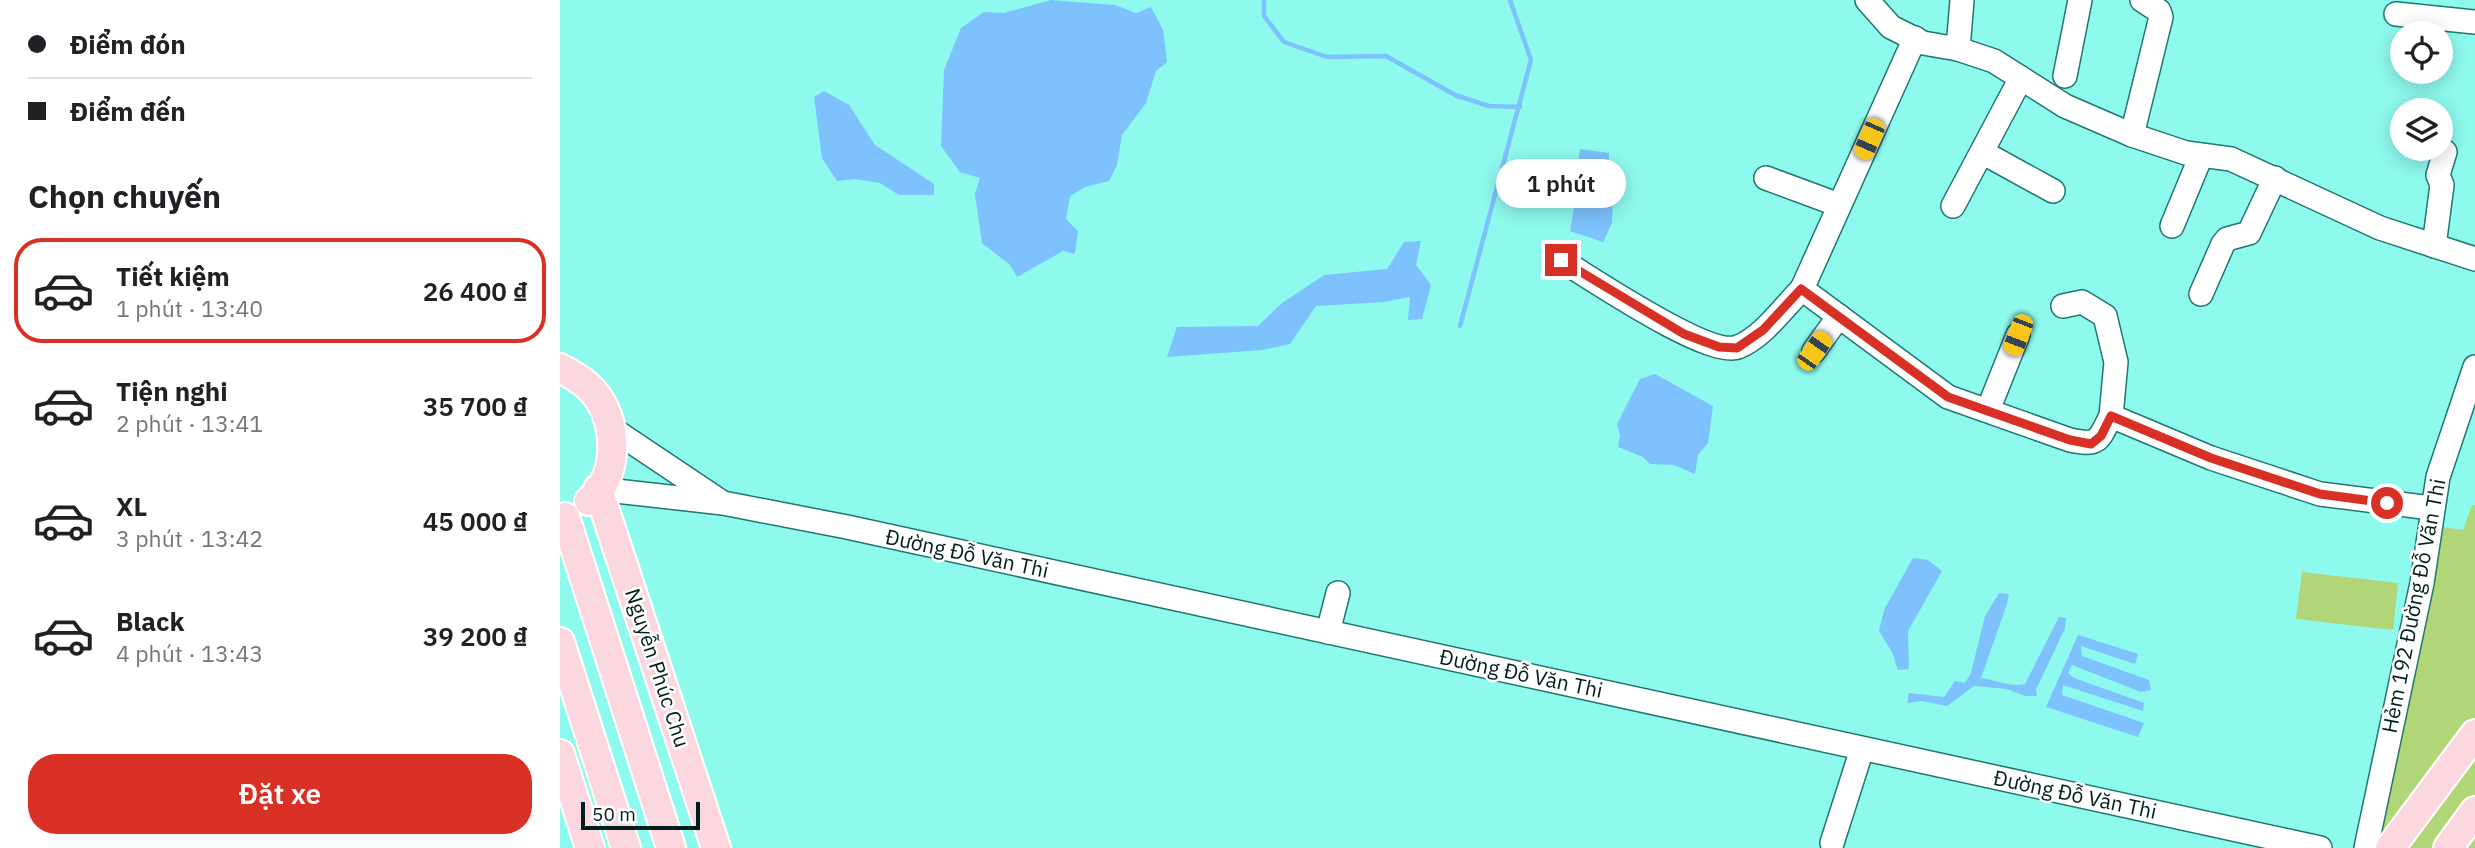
<!DOCTYPE html>
<html lang="vi">
<meta charset="utf-8">
<style>
:root{--surface:#fff;--page:#f6f6f6;--text:#202124;--muted:#757577;--line:#e0e0e0;--accent:#d93025}
body{margin:0;font-family:"IBM Plex Sans",sans-serif;background:var(--page);color:var(--text);height:100vh;display:flex;flex-direction:column;font-size:26px;white-space:nowrap}
*{box-sizing:border-box;margin:0}
p{font-size:23px;color:var(--muted)}
.icon{flex:none;width:38px;height:38px;fill:none;stroke:currentColor;stroke-width:2;stroke-linecap:round;stroke-linejoin:round}
.map{position:relative;flex:1;overflow:hidden}
.side{display:flex;flex-direction:column;background:var(--surface);width:560px}
.side>*{flex:none}
.banner{display:grid;align-content:center;height:154px;padding:0 28px;background:var(--surface)}
.fabs{position:absolute;left:1830px;top:21px;display:grid;gap:14px}
.fabs a{display:grid;place-items:center;width:63px;height:63px;border-radius:50%;background:var(--surface);box-shadow:0 4px 18px #0003;font-size:35px}
.scale{position:absolute;left:21px;bottom:18px;width:119px;box-sizing:border-box;padding-left:7px;border:4px solid #001e1c;border-top:0;font-size:19px;line-height:24px;white-space:nowrap;color:#001e1c;-webkit-text-stroke:5px #fff;paint-order:stroke}
.end{position:absolute;width:32px;height:32px;margin:-16px;border:9px solid #d93025;background:#fff;box-shadow:0 0 0 4px #fff}
.from{border-radius:50%}
.bubble{position:absolute;height:49px;border-radius:24px;background:var(--surface);box-shadow:0 4px 18px #0003;font-size:23px;font-weight:600;line-height:49px;text-align:center}
.car{position:absolute;width:21px;height:42px;margin:-21px -10px;border-radius:9px;box-shadow:0 0 5px 2px #0007;background:linear-gradient(#f5c518 24%,#345 0 40%,#f5c518 0 76%,#345 0 86%,#f5c518 0)}
.banner b{display:flex;align-items:center;gap:24px;height:66px;font-size:26px}
.banner b+b{border-top:2px solid var(--line)}
.banner i{width:18px;height:18px;background:var(--text)}
ul{padding:0;list-style:none}
li{display:flex;align-items:center;gap:21px;height:105px;margin:0 14px 10px;padding:0 14px;border:4px solid transparent;border-radius:28px}
li div{flex:1}
li b{display:block;font-size:26px}
li em{font-style:normal;font-weight:600}
li.selected{border-color:var(--accent)}
li>.icon{width:63px;height:63px;stroke-width:1.5}
h2{padding:0 28px;font-size:32px;line-height:84px}
.primary-button{display:flex;gap:14px;margin-top:auto;padding:14px 28px}
.primary-button a{flex:1;height:80px;border-radius:28px;background:var(--accent);color:#fff;font-size:28px;font-weight:600;line-height:80px;text-align:center}
main{display:flex;flex:1;min-height:0}
.map>svg:first-child{display:block}
</style>
<main>
<section class="side">
<div class="banner">
<b><i class="from"></i>Điểm đón</b>
<b><i></i>Điểm đến</b>
</div>
<h2>Chọn chuyến</h2>
<ul>
<li class="selected"><svg class="icon" aria-label="car" viewBox="0 0 24 24"><path d="M5 17H2v-5l4-1 3-4h7l3 4 3 1v5h-3M9 17h6M6 11h13"/><circle cx="7" cy="17" r="2"/><circle cx="17" cy="17" r="2"/></svg><div><b>Tiết kiệm</b><p>1 phút · 13:40</p></div><em>26 400 ₫</em></li>
<li><svg class="icon" aria-label="car" viewBox="0 0 24 24"><path d="M5 17H2v-5l4-1 3-4h7l3 4 3 1v5h-3M9 17h6M6 11h13"/><circle cx="7" cy="17" r="2"/><circle cx="17" cy="17" r="2"/></svg><div><b>Tiện nghi</b><p>2 phút · 13:41</p></div><em>35 700 ₫</em></li>
<li><svg class="icon" aria-label="car" viewBox="0 0 24 24"><path d="M5 17H2v-5l4-1 3-4h7l3 4 3 1v5h-3M9 17h6M6 11h13"/><circle cx="7" cy="17" r="2"/><circle cx="17" cy="17" r="2"/></svg><div><b>XL</b><p>3 phút · 13:42</p></div><em>45 000 ₫</em></li>
<li><svg class="icon" aria-label="car" viewBox="0 0 24 24"><path d="M5 17H2v-5l4-1 3-4h7l3 4 3 1v5h-3M9 17h6M6 11h13"/><circle cx="7" cy="17" r="2"/><circle cx="17" cy="17" r="2"/></svg><div><b>Black</b><p>4 phút · 13:43</p></div><em>39 200 ₫</em></li>
</ul>
<div class="primary-button"><a>Đặt xe</a></div>
</section>
<div class="map">
<svg width="1915" height="848" viewBox="0 0 1915 848">
<rect width="100%" height="100%" fill="#8ef9ed"/>
<g fill="#b1d677">
<path d="M1912,505H1915V848H1812L1875,526L1903,530Z"/>
<path d="M1742,572L1838,583L1833,630L1736,619Z"/>
</g>
<g fill="#7dc1fd">
<path d="M491,0L555,5L576,13L591,7L603,30L607,62L596,71L586,103L562,135L557,165L549,181L525,187L510,196L506,219L518,231L515,254L503,251L457,277L450,265L422,243L415,194L420,178L400,172L381,146L384,70L401,28L424,12L444,13Z"/>
<path d="M264,91L289,105L315,145L374,184V195H339L320,183L295,179L277,181L262,158L254,97Z"/>
<path d="M1020,149L1049,153L1048,183L1015,190Z"/>
<path d="M1053,194L1052,223L1043,242L1010,231L1015,202Z"/>
<path d="M861,241L856,265L871,285L862,319L848,320L850,297L824,302L756,306L730,344L702,350L607,357L617,327L698,326L722,303L764,275L827,269L844,242Z"/>
<path d="M1095,374L1153,406L1148,443L1138,455L1135,474L1114,465L1090,464L1083,457L1058,447L1060,436L1057,424L1080,379Z"/>
<path d="M1353,558L1368,560L1382,571L1348,631L1349,669L1338,670L1332,652L1319,631L1324,610Z"/>
<path d="M1439,593L1449,594L1447,604L1421,678C1436,680 1452,688 1465,684L1499,617L1506,618L1505,628L1476,690L1477,696H1466L1447,689L1414,686L1387,706L1362,701L1347,703L1349,693L1384,697L1395,681L1405,683L1411,673L1425,616Z"/>
<path d="M1518,635L1578,654L1575,664L1521,646L1522,656L1589,680L1591,690L1581,692L1512,665L1508,673L1514,678L1584,703L1583,711L1503,685L1502,695L1584,723L1578,737L1486,707Z"/>
</g>
<g fill="none" stroke-linecap="round" stroke-linejoin="round">
<g stroke="#7dc1fd" stroke-width="4.5">
<path d="M704,0V16L724,42L767,57L826,56L895,95L929,106L960,107"/>
<path d="M900,326L971,60L950,0"/>
</g>
<defs>
<g id="minor">
<path d="M1307,0L1331,27L1363,43L1398,49L1434,61L1505,106L1572,135L1626,153L1671,159L1820,228L1915,259"/>
<path d="M1836,14L1915,22"/>
<path d="M1355,38L1242,289L1388,397L1510,440C1539,446 1538,441 1551,416L1651,458L1760,494L1871,508"/>
<path d="M1398,49L1402,0"/>
<path d="M1505,76L1520,0"/>
<path d="M1572,135L1601,17L1599,11L1582,0"/>
<path d="M1422,152L1493,191"/>
<path d="M1206,178L1279,205"/>
<path d="M1393,206L1461,78"/>
<path d="M1612,226L1641,156"/>
<path d="M1874,246L1882,185L1878,175L1885,152"/>
<path d="M1001,260C1031,278 1148,358 1178,347C1203,337 1223,308 1242,289"/>
<path d="M1641,294L1663,244L1667,239L1689,233L1715,178"/>
<path d="M1503,306L1522,302L1545,316L1556,362L1551,416"/>
<path d="M1254,351L1279,316"/>
<path d="M1428,410L1458,335"/>
<path d="M51,428L160,501"/>
<path d="M38,489L163,503L287,527L1760,848"/>
<path d="M768,632L778,593"/>
<path d="M1272,843L1302,749"/>
<path d="M1806,848L1862,583L1878,477L1915,367"/>
</g>
<g id="major">
<path d="M0,368C15,376 29,384 39,399C58,429 58,477 29,501"/>
<path d="M38,489L156,848"/>
<path d="M5,517L111,848"/>
<path d="M0,642L66,848"/>
<path d="M0,754L30,848"/>
<path d="M1830,848L1915,734"/>
<path d="M1888,848L1915,811"/>
</g>
</defs>
<use href="#minor" stroke="#1f7770" stroke-width="26"/>
<use href="#major" stroke="#fff" stroke-width="32"/>
<use href="#minor" stroke="#fff" stroke-width="23"/>
<use href="#major" stroke="#fbd8df" stroke-width="28"/>
</g>
<g fill="none" stroke-linecap="round" stroke-linejoin="round">
<path stroke="#d93025" stroke-width="9" d="M1001,260L1124,334L1159,347L1177,348L1203,330L1241,289L1388,397L1510,440L1531,444L1541,436L1551,416L1651,458L1760,494L1827,503"/>
</g>
<g text-anchor="middle" stroke-width="5" stroke-linejoin="round" paint-order="stroke">
<g font-size="21" fill="#001e1c" stroke="#fff">
<text transform="translate(407 554) rotate(12)" y="7">Đường Đỗ Văn Thi</text>
<text transform="translate(1854 606) rotate(-79)" y="7">Hẻm 192 Đường Đỗ Văn Thi</text>
<text transform="translate(97 668) rotate(72)" y="7">Nguyễn Phúc Chu</text>
<text transform="translate(961 674) rotate(12)" y="7">Đường Đỗ Văn Thi</text>
<text transform="translate(1515 795) rotate(12)" y="7">Đường Đỗ Văn Thi</text>
</g>
</g>
</svg>
<div class="fabs">
<a><svg class="icon" aria-label="locate" viewBox="0 0 24 24"><circle cx="12" cy="12" r="6"/><path d="M12 2v4M12 18v4M2 12h4M18 12h4"/></svg></a>
<a><svg class="icon" aria-label="layers" viewBox="0 0 24 24"><path d="M12 4l9 5-9 5-9-5zM3 14l9 5 9-5"/></svg></a>
</div>
<div class="scale">50 m</div>
<i class="end from" style="left:1827px;top:503px"></i>
<i class="end" style="left:1001px;top:260px"></i>
<div class="bubble" style="left:936px;top:159px;width:130px">1 phút</div>
<i class="car" style="left:1309px;top:139px;rotate:204deg"></i>
<i class="car" style="left:1458px;top:335px;rotate:201deg"></i>
<i class="car" style="left:1254px;top:351px;rotate:35deg"></i>
</div>
</main>
